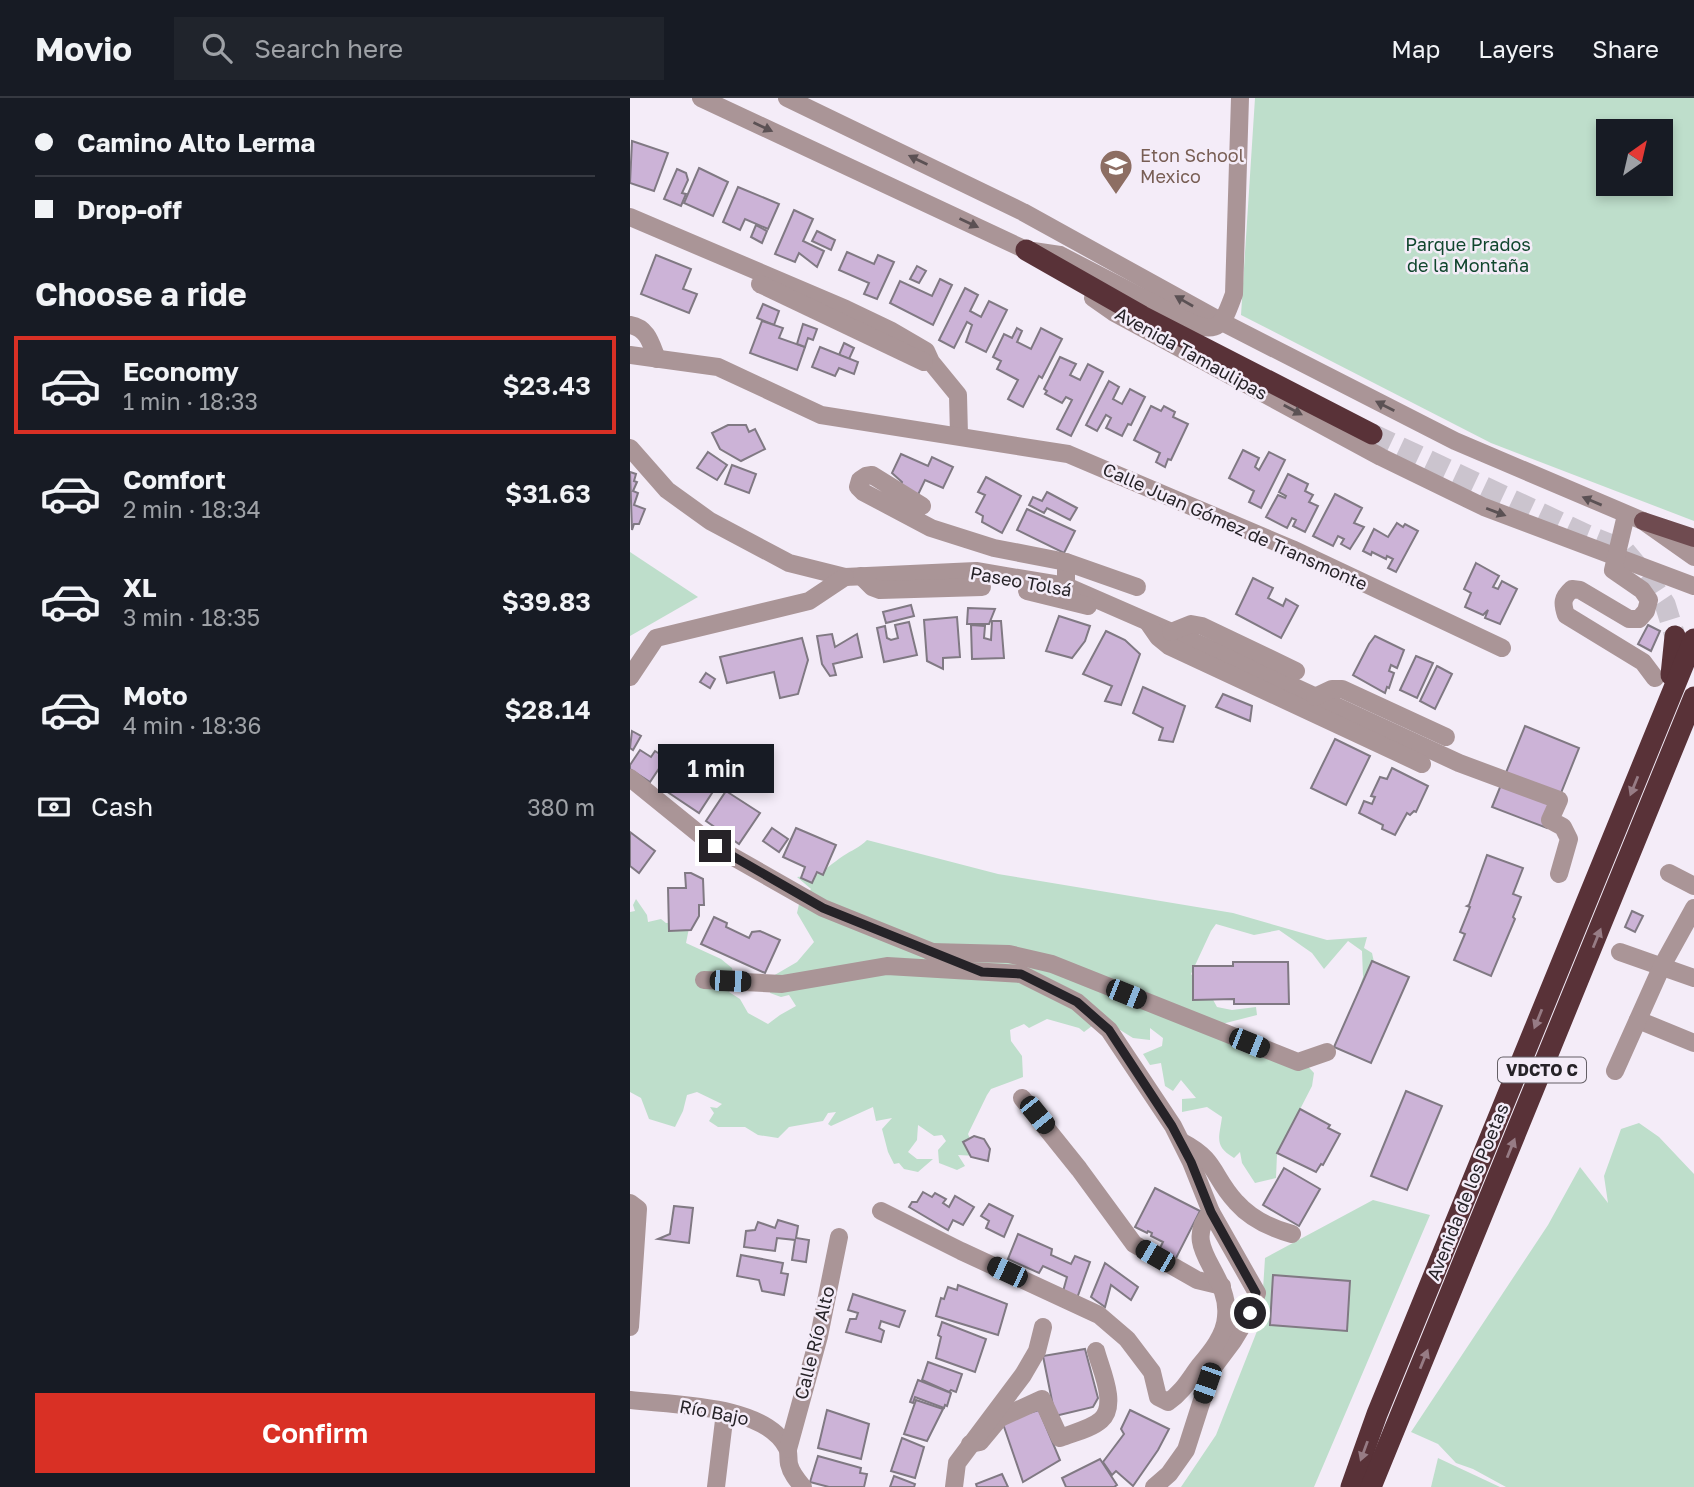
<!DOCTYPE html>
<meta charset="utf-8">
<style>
:root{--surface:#171b24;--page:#20242c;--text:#f1f3f6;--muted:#9ea1a6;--line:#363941;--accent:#d93025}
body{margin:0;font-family:"Golos Text",sans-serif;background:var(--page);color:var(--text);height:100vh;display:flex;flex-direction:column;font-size:26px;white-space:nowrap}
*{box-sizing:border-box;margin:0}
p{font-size:23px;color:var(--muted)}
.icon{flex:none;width:38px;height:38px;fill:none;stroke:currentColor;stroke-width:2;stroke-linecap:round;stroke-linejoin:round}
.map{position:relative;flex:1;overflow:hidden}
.panel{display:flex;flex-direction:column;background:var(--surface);width:630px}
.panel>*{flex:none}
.guide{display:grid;align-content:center;height:154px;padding:0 35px;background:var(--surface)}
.needle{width:46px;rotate:34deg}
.fabs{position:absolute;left:966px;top:21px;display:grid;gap:14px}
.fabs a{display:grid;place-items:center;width:77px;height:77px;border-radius:0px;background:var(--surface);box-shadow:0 4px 10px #0003;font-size:35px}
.end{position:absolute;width:32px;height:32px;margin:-16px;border:9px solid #262328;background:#fff;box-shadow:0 0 0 4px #fff}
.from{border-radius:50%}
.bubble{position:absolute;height:49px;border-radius:0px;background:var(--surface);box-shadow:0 4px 10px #0003;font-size:23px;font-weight:600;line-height:49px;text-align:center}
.car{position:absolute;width:21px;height:42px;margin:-21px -10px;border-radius:9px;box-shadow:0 0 5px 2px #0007;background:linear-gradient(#222 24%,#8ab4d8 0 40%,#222 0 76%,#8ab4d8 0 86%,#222 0)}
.guide b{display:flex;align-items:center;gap:24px;height:66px;font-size:26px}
.guide b+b{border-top:2px solid var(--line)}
.guide i{width:18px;height:18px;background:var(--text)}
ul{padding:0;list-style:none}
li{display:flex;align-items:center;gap:21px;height:98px;margin:0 14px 10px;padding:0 21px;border:4px solid transparent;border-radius:0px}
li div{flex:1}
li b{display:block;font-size:26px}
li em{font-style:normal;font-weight:600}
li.active{border-color:var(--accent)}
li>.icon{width:63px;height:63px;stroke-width:1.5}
h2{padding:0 35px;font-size:32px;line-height:84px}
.pay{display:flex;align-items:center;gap:18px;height:77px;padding:0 35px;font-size:26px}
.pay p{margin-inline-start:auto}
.cta{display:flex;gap:14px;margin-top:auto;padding:14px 35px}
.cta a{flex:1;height:80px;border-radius:0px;background:var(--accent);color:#fff;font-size:28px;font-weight:600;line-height:80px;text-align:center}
header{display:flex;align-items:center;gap:42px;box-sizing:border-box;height:98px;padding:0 35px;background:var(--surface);border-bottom:2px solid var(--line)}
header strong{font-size:33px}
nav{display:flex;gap:38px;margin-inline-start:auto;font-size:24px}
.search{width:490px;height:63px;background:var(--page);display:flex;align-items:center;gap:18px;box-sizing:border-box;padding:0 24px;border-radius:0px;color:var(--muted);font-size:26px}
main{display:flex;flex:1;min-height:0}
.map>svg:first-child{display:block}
</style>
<header>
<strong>Movio</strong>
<div class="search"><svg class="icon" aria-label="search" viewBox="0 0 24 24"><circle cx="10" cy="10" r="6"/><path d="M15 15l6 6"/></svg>Search here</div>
<nav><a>Map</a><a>Layers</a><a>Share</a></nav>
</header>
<main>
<section class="panel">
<div class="guide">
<b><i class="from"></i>Camino Alto Lerma</b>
<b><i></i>Drop-off</b>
</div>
<h2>Choose a ride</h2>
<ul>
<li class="active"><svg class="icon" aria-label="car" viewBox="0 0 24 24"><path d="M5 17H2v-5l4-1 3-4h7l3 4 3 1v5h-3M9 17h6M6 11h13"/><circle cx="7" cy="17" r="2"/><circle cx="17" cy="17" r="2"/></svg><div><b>Economy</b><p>1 min · 18:33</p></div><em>$23.43</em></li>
<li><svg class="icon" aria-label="car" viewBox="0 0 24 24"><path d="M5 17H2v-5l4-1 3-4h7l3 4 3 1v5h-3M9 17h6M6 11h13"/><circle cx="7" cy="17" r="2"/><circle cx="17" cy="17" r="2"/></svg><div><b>Comfort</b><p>2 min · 18:34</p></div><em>$31.63</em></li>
<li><svg class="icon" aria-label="car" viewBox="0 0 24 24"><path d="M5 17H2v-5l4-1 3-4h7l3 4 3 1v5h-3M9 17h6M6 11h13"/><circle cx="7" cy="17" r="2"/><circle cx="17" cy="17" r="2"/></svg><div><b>XL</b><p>3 min · 18:35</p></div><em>$39.83</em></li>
<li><svg class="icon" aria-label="car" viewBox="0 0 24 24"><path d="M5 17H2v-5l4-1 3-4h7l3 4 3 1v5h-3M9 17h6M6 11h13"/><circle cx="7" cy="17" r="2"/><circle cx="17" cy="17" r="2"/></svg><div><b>Moto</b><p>4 min · 18:36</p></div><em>$28.14</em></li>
</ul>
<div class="pay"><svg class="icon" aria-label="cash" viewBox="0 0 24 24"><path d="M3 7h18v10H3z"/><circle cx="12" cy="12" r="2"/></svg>Cash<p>380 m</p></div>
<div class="cta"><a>Confirm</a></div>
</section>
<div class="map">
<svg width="1064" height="1389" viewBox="0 0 1064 1389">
<rect width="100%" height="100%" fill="#f4ecf8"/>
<g fill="#bedecb" fill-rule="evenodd">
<path d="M625,0H1064V423L861,345L611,217ZM978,33H1031V86H978Z"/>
<path d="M0,454L68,499L0,538Z"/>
<path d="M237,742L368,776L603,815L697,842L737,839L734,850L742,855L746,873L734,898L729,891L733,879L732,853L718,843L694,871L682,855L649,832L624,837L586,826L581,833L561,876L581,898L587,909L602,912L626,909L627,917L588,927L672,962L684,975L682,988L647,1056L646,1080L625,1085L612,1065L610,1054L604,1060C584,1048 589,1041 592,1019L577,1009L552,1014V1001L566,1000L551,982L543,993L535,988L531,965L520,967L513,956L532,948L533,940L520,930V942L503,940L487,930L462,928L454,934L449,930L417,921L399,930L394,926L380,932L381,943L392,958L393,979L361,991L357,997L338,1036L347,1058L328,1057L335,1068L327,1072L309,1065L308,1052L316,1043L312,1037L304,1038L288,1027L287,1042L278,1054L287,1061H303L288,1074L274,1071L269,1065L264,1066L258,1054L252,1031L262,1020L246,1023L243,1009L201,1028L198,1026L206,1014L198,1015L193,1023L159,1029L148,1040L128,1037L115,1029H88L79,1023L84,1015L80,1009L87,1010L92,1006L67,994L57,997L53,1013L45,1029L19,1021L11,1000L0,994V814L5,813L3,807L6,801L17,817L18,824L31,821L36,825L52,824L59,830L56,845L91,861L102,870L105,887L99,894L110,901L118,915L138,926L150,917L166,908L159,897L151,899L140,895L143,878L167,864L184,844L167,815L169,806L181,791L167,779C173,778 179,780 184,778C195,772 203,765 213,758C222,752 229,750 237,742Z"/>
<path d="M1009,1025L1029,1039L1064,1076V1389H876L843,1371L826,1365L808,1346L781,1334L918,1127L950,1069L978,1105L974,1078L991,1031Z"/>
<path d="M743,1102L800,1117L684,1389H551L586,1337L631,1223L635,1160Z"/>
<path d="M808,1360L870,1389H801Z"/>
</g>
<g fill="#ccb3d7" stroke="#807983" stroke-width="2">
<path d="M2,43L38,55L24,93L0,85Z"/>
<path d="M69,70L98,84L83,118L54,105Z"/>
<path d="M47,71L56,75L58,82L52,95L56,96L51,108L34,101Z"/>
<path d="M108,89L149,106L138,131L115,121L110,132L93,124Z"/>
<path d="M164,112L183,121L173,143L194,153L187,169L169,155L165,164L145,156Z"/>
<path d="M126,127L137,133L132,145L121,139Z"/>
<path d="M187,133L205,142L201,152L182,143Z"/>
<path d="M217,154L244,166L248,157L264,164L247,201L234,196L239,185L209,172Z"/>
<path d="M26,157L61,171L53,191L67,196L59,215L11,196Z"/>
<path d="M287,168L296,173L289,185L280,181Z"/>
<path d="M310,181L322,187L303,227L260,205L270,183L302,198Z"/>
<path d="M335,190L348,197L340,213L351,219L359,203L377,212L356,254L336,244L342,227L337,224L324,250L309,242Z"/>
<path d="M133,206L149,213L144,227L127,220Z"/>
<path d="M132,223L153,230L149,240L175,249L167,272L120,255Z"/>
<path d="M173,226L187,231L183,242L178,240L175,249L167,246Z"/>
<path d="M387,230L392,233L387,244L401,251L411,230L432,241L412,280L409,278L393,309L378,301L388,282L367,271L371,263L363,259L374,236L382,240Z"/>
<path d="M214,245L224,250L219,261L209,257Z"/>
<path d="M190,249L228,264L224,276L209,270L205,278L182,269Z"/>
<path d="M430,259L446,266L440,277L450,282L458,266L473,274L441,338L427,331L442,302L436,299L432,305L415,296L417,293L414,291Z"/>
<path d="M479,283L489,289L483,301L492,306L500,291L515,299L501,327L498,326L492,338L476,330L481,320L476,317L467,333L456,327Z"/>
<path d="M521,308L531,313L534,308L545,314L543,319L558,326L541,362L538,361L535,369L526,364L530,355L504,342Z"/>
<path d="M98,327H116L119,334L125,331L135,351L111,363L90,351L82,335Z"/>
<path d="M613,352L629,360L625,369L629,372L639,354L655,362L631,410L619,404L624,393L599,380Z"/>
<path d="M78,354L97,367L87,382L67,370Z"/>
<path d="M271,356L298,368L302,359L323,369L313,390L295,382L286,401L269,392L272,384L262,375Z"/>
<path d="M102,367L126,376L119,395L95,386Z"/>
<path d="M0,374L6,376L4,383L7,384L3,393L8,395L4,407L15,411L9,426H4L2,432Z"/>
<path d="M658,376L678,386L675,393L683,397L679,404L688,408L675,434L663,428L666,422L662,420L657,430L636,419L648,397L655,400L656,398L649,394Z"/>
<path d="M356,379L391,398L372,435L352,424L353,418L346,414L355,397L348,394Z"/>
<path d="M417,394L447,410L440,422L417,410L414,415L399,407L403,399L412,403Z"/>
<path d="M705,396L732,410L724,425L734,429L720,451L711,446L714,441L708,438L703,448L683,438Z"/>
<path d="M397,411L445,433L434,455L387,432Z"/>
<path d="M767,425L773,429L775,426L788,433L766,474L758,470L763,461L757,458L756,461L742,454L741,457L733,453L744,431L758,439Z"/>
<path d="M846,465L869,478L863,489L868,491L872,483L887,491L870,526L855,520L858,512L853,517L835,509L841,495L834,491Z"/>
<path d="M623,480L643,490L638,500L653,508L656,501L668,508L651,540L606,516Z"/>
<path d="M281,507L284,518L256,525L253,514Z"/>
<path d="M338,510L365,511L359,526H337Z"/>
<path d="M429,518L460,528L455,543L442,560L416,553Z"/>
<path d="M327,519L330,559L313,560V571L297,563L294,522Z"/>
<path d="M362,523H371L374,560L342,561L341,527L355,528L354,540L361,542Z"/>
<path d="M279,524L287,557L254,564L247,530L255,528L257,540L261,542L268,540L265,527Z"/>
<path d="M1018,527L1030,533L1021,553L1008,546Z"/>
<path d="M476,533L495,542L510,556L491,607L475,603L482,588L453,576Z"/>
<path d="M202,536L205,549L227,536L232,559L203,566L206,577L200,578L192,566L187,538Z"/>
<path d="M745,538L774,552L767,570L761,567L759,573L764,575L759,590L757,589L755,595L723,577L739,546Z"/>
<path d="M172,540L178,562L168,596L150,600L144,574L97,585L90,559Z"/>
<path d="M786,558L803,565L787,600L770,592Z"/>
<path d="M807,568L822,576L805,611L790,603Z"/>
<path d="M76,575L85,581L80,590L70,584Z"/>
<path d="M513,589L555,608L543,644L529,642L533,630L503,615Z"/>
<path d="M593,596L622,608L620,623L586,609Z"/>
<path d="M895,628L949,650L917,730L862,709Z"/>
<path d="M2,633L11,638L3,652L0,650Z"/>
<path d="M705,641L740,658L716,707L681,690Z"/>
<path d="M10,652L21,659L25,653L36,660L20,684L0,671V667Z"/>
<path d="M48,668L84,692L69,715L33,691Z"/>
<path d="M762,670L798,688L786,714L784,713L780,717L777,715L765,737L752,731L753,727L729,715L734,703L742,706L745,699L741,698L750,679L757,681Z"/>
<path d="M96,693L130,715L109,746L76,723Z"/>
<path d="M142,730L158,741L149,754L133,743Z"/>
<path d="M166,730L206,747L193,777L187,774L182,785L171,780L175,769L153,759Z"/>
<path d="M0,734L25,753L9,775L0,768Z"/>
<path d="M857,757L893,770L883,796L891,799L883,819L885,821L861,878L824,862L835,836L830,834L840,809L837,808L839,807Z"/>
<path d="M55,775H61L73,781L74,807H69V818L61,832L39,833L38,790H56Z"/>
<path d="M1002,813L1013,818L1005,834L995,829Z"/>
<path d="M84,819L97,825L96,829L119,840L122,834L130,833L150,842L135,875L71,846Z"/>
<path d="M742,863L779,879L741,965L704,949Z"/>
<path d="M603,864H658L659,906H604V901L563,902V868H603Z"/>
<path d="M776,993L812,1008L777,1092L741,1078Z"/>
<path d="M670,1011L700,1027L698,1030L710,1036L693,1067L691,1066L686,1074L647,1055Z"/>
<path d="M344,1038L354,1041L360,1051L358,1063L341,1059L333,1044Z"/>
<path d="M654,1070L690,1091L669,1128L633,1107Z"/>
<path d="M525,1090L570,1113L544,1164L527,1156L533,1144L521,1138L522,1135L518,1133L517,1135L505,1129Z"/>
<path d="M293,1094L302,1099L305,1095L316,1101L313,1105L319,1109L325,1098L344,1109L333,1127L323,1122L318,1132L279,1109L282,1104H287Z"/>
<path d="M359,1106L383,1118L374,1139L356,1130L359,1123L351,1118Z"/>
<path d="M44,1108L63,1110L59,1145L28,1141L40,1136Z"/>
<path d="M148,1122L168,1128L166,1140L179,1142L176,1164L162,1162L165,1142L147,1140L145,1153L114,1149L116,1133L125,1132L128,1124L145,1130Z"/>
<path d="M388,1136L422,1151L421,1157L441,1166L445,1158L460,1164L446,1203L432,1197L437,1179L413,1168L409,1175L378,1161Z"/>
<path d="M111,1157L153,1165L151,1175L158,1176L154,1197L132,1193L129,1182L107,1178Z"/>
<path d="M475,1165L508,1189L501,1202L481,1187L475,1209L461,1199Z"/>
<path d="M643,1177L720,1183L717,1233L640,1227Z"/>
<path d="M328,1187L377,1206L368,1237L306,1218L311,1200L314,1201L318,1189L327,1192Z"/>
<path d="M223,1196L275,1213L269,1229L251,1223L249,1230L254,1233L251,1244L216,1234L220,1221H226L228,1215L218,1212Z"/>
<path d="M312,1224L356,1241L345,1274L306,1260L311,1239L308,1237Z"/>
<path d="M455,1251L468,1300L463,1309L425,1318L413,1258Z"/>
<path d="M298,1264L332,1276L326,1294L321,1292L319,1294L292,1282Z"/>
<path d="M288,1282L321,1295L317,1308L315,1307L314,1310L285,1299L283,1305L280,1304Z"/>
<path d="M286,1302L313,1311L297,1343L274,1336Z"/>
<path d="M197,1312L239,1326L231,1361L188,1350Z"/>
<path d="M409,1312L430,1362L393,1384L372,1323Z"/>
<path d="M500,1312L539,1331L528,1352L503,1388L486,1373L482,1377L473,1364L494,1336L491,1331Z"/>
<path d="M272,1340L294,1349L285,1380L261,1373Z"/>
<path d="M188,1358L231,1370L230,1375L237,1376L234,1389H199L180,1384Z"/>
<path d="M470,1361L487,1387L484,1389H436L432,1380Z"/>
<path d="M372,1376L378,1389H347L346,1386Z"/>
<path d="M264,1378L285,1386L284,1389H260Z"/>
</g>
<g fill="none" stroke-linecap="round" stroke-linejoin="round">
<path stroke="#cbc4ce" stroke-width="21" stroke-dasharray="21 10" stroke-linecap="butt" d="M742,336L957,437L994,452L1019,482L1035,506L1045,538"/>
<g stroke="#aa9597" stroke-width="18">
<path d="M71,0L396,152L406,159"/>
<path d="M157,0L393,114L592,224L825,343L1013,423L1064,459"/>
<path d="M0,119L216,211L260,232L296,253L301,264L328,297L329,337"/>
<path d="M403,153L430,157L561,225C591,238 594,222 604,196L610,0"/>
<path d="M130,186L294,264"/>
<path d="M463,200L483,214L751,359L854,409L1064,488"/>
<path d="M0,227C18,230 21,246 27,261"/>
<path d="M0,257L88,269L191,317L438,356L662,451L872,550"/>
<path d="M0,350L37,392L80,423L159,465L215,479L346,473L436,488L608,563L829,665L929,702L920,722L933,729L939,741L929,776"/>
<path d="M292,408L242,377L236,378L230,382L228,389L233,394L301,430L364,450L436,464V488"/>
<path d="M996,417L983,472L1012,492L1019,502L1016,513L1009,521H999L950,492L942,491C932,500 932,505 936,517L1013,564L1025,580"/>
<path d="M436,464L507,489"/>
<path d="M231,478L242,489L250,492L352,489"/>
<path d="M397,493L458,508"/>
<path d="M519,526L528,539L539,548L792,666"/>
<path d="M541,534L561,526L572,528L666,573"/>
<path d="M0,579L26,540L179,503L215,479"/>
<path d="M685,599L702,591H712L816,639"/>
<path d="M0,680L84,748L193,810L310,857"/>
<path d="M1039,775L1064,788"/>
<path d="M301,854L379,856L422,866L668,964L697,954"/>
<path d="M990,854L1064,880"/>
<path d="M74,882L152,886L257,868L391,876L447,904L479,932L543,1028L561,1064L581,1114L627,1195L620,1215L603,1243L582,1271L556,1352L539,1376L524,1389"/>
<path d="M1008,922L1064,945"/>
<path d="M985,973L1032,868L1064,810"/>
<path d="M392,1000L449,1071L504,1146L567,1182L592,1188"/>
<path d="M552,1044C587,1062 582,1078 606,1104C621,1121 640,1130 662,1136"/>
<path d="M0,1105L8,1111L0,1229"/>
<path d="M251,1113L331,1153L469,1217L497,1241L522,1274L528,1299L538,1304C553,1294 560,1280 570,1267C581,1254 595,1237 596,1219C601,1175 549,1150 581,1114"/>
<path d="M0,1302C43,1307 135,1306 157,1350C159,1354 158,1361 159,1366C161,1375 167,1382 173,1389"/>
<path d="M340,1346L350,1344L370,1320L412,1301L430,1340C442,1335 461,1331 471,1322C488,1307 471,1272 466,1253"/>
<path d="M158,1351L189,1238L209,1139"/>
<path d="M86,1389L95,1314"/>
<path d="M324,1389L327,1365L393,1277L407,1253L413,1229"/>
</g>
<path stroke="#6f4b50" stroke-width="18" d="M1013,423L1064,440"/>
<g stroke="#593238" stroke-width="21">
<path d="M396,152L512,218L742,336"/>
<path d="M1041,577L1045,538"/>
<path d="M721,1389L747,1316L1064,541"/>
<path d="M741,1389L1064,599"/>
</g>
</g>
<defs><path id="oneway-solid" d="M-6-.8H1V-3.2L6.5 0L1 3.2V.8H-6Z" transform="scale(1.75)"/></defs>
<g fill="#5b5154">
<use href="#oneway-solid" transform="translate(133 29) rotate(25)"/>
<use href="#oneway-solid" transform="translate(288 62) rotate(-154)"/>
<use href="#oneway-solid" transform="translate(339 125) rotate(25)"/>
<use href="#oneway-solid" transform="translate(554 203) rotate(-150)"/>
<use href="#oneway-solid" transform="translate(755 308) rotate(-153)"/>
<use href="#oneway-solid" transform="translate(663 312) rotate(28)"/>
<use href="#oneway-solid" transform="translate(962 403) rotate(-157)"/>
<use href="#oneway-solid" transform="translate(866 414) rotate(21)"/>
</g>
<g fill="#977c85">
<use href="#oneway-solid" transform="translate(1004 688) rotate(112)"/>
<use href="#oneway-solid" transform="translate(967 840) rotate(-68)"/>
<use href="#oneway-solid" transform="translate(908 921) rotate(112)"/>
<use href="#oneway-solid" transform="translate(881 1050) rotate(-68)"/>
<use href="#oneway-solid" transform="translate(794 1261) rotate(-68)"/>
<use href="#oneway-solid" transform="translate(734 1353) rotate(110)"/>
</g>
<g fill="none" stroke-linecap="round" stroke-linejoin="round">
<path stroke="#262328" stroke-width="9" d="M85,748L193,810L352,874L391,876L447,904L479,932L542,1028L561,1064L581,1114L626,1195L620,1215"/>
</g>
<defs>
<symbol id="school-pin" viewBox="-11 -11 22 30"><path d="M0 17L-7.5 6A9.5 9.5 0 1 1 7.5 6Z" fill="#8d6e63" stroke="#f4ecf8"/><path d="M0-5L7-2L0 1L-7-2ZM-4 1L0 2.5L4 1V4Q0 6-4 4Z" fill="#fff"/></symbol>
</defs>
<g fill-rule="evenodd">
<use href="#school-pin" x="467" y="49" width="38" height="52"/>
</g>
<g text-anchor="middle" stroke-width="5" stroke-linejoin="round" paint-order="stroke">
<rect fill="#f4ecf8" stroke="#645f66" stroke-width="2" x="868" y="959.5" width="88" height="25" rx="5"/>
<g font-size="16" font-weight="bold" fill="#262328">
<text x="912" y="978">VDCTO C</text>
</g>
<g font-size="18" fill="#785e54" stroke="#f4ecf8" text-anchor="start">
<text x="510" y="64">Eton School<tspan x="510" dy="21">Mexico</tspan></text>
</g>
<g font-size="18" fill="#11462e" stroke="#f4ecf8">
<text x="838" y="153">Parque Prados<tspan x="838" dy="21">de la Montaña</tspan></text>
</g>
<g font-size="18" fill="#262328" stroke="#f4ecf8">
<text transform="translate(561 256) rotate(29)" y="6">Avenida Tamaulipas</text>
<text transform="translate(605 429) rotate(24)" y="6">Calle Juan Gómez de Transmonte</text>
<text transform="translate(391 484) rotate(10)" y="6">Paseo Tolsá</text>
<text transform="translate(838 1094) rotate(-68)" y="6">Avenida de los Poetas</text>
<text transform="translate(185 1245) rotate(-76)" y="6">Calle Río Alto</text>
<text transform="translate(84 1315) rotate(11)" y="6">Río Bajo</text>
</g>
</g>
</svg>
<div class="fabs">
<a><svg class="needle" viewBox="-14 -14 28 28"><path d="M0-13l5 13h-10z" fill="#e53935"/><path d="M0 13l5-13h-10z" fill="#9ea1a6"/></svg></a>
</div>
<i class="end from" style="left:620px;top:1215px"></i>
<i class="end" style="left:85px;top:748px"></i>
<div class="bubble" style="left:28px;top:646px;width:116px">1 min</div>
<i class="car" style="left:100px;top:883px;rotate:92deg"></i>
<i class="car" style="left:496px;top:896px;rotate:112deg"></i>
<i class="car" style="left:619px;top:945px;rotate:112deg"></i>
<i class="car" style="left:407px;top:1017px;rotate:141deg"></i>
<i class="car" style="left:525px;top:1158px;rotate:300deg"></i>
<i class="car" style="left:377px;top:1174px;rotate:295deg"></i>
<i class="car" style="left:577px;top:1285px;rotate:199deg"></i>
</div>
</main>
